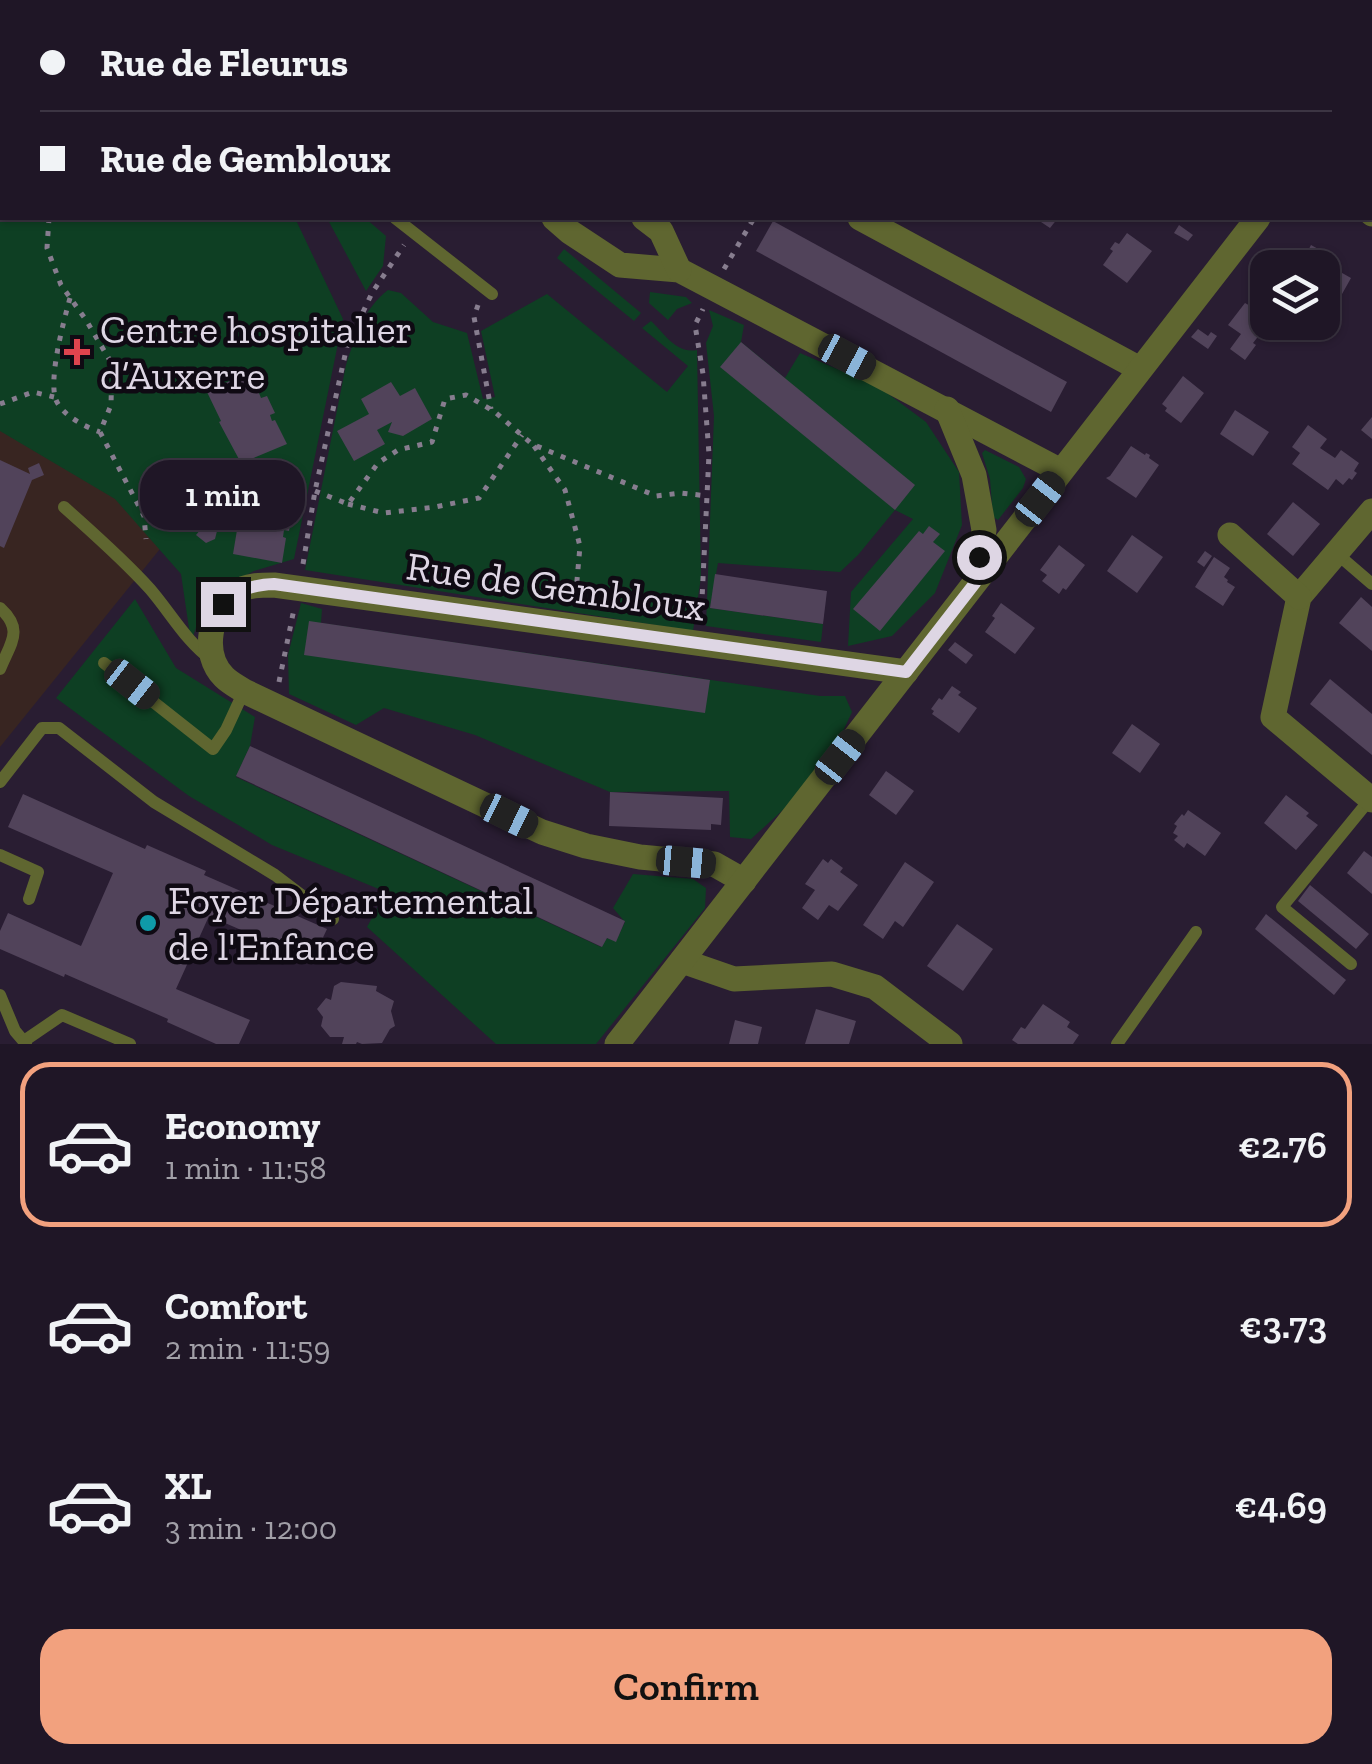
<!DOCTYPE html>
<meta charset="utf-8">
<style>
:root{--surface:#1f1626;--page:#271f2e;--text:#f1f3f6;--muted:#a19fa7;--line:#3c3543;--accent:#f2a17e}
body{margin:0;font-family:"Zilla Slab",serif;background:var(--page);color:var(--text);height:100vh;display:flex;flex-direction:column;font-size:38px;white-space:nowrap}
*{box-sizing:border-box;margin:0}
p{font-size:32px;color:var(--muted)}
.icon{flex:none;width:55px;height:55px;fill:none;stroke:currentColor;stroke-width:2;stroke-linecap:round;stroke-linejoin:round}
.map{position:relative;height:1044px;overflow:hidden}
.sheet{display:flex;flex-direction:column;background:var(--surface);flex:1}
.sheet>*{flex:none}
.banner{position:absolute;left:0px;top:0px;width:1372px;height:220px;box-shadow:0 2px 8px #0004,0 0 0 2px var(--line);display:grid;align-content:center;height:220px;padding:0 40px;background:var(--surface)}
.buttons{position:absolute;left:1250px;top:250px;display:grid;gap:20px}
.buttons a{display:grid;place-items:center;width:90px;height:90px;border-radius:20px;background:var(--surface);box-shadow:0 2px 8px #0004,0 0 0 2px var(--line);font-size:50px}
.end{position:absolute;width:45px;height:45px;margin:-22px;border:12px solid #ded6e4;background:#111;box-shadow:0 0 0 5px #111}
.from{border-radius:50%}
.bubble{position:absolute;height:70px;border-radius:30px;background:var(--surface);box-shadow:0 2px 8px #0004,0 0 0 2px var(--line);font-size:32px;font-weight:600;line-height:70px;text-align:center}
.car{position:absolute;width:30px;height:60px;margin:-30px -15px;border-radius:12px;box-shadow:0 0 8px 2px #0007;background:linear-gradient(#222 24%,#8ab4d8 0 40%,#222 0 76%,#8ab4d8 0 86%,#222 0)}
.banner b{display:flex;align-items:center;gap:35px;height:95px;font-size:38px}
.banner b+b{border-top:2px solid var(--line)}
.banner i{width:25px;height:25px;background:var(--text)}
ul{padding:18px 0 0;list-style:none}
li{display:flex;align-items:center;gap:30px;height:165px;margin:0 20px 15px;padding:0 20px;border:5px solid transparent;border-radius:30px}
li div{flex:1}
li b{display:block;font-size:38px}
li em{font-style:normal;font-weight:600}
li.selected{border-color:var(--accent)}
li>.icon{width:90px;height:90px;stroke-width:1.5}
.primary-button{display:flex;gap:20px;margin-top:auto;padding:20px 40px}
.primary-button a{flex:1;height:115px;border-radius:30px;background:var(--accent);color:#111;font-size:40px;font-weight:600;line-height:115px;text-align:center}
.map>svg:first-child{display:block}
</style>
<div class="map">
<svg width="1372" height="1044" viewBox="0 0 1372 1044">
<rect width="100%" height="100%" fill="#291d32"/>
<path fill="#382521" d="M0,0H8L2,2V218L210,487L0,747Z"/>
<g fill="#0e3f23">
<path d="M0,0H148L149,2H2V218H295L343,319L294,559L254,571L207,596L191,642L181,574L115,499L0,431Z"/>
<path d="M335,0H543L541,2H337Z"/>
<path d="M327,218H365L386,236L383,266L366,291Z"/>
<path d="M564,249L641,313L634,321L557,258Z"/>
<path d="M388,290L401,293L433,322L467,333L483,399L495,397L481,331L547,294L667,392L688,366L642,328L651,321C665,334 676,354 697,350L701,577L693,631L305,570L346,365C355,337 364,308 388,290Z"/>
<path d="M650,292L686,297L692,303L677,309L668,320L649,303Z"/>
<path d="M709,310L744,325L741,342L785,378L800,353L879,387L926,422L959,472L962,525L935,593L892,636L848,646L851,592L913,519L895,510L858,555L840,572L718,563L710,608L823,624L821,642L706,626L714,416L706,343L713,326Z"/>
<path d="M985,450L1019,467L1026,479L1023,488L998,520L993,517L990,479L982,453Z"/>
<path d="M135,599L176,668L255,717L250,746L236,777L601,947L607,938L616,941L625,922L613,908L633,874L693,879L706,888L705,908L596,1044H496L367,927L386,892L272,845L189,796L56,698Z"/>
<path d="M301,603L322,609L321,623L820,696H845L852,712L836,746L784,809L751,839L730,837L729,791L610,792L475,735L384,708L356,725L289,694L288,655Z"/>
</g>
<g fill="#51435a">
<path d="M1035,218H1058L1050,228Z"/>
<path d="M773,221L1067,382L1051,412L756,251Z"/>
<path d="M1179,225L1193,235L1188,241L1174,233Z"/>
<path d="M1127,233L1152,251L1127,283L1103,265L1113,251L1110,249L1115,242L1119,244Z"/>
<path d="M1311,245L1340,261L1335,269L1351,278L1337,303L1322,295V268H1299Z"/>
<path d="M1245,303L1268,316V324L1253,343L1256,345L1245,360L1230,349L1241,334L1228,325Z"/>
<path d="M1198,329L1208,336L1211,332L1217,336L1208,349L1191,337Z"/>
<path d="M741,342L915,485L895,510L720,367Z"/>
<path d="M254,369L262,386L257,388L261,398L267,396L275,413L270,415L272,421L275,420L287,444L251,459L250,471L282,476L283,472L298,474L295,493L289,492L284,503L288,504L286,516L291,518L289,531L284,530L283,537L286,538L282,563L233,554L239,518L241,463L219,422L221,421L207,392Z"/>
<path d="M1183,376L1204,393L1181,423L1165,411L1167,408L1162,404Z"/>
<path d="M391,382L400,396L415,388L432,419L403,436L388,432L392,422L377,430L385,444L354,461L337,431L369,414L361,399Z"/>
<path d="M1235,410L1269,432L1253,456L1220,434Z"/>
<path d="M1372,417V439L1361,430Z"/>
<path d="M1308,425L1327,439L1320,448L1335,458L1341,450L1359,463L1354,471L1357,473L1352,480L1349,478L1343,485L1336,479L1328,490L1292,464L1300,453L1292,447Z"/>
<path d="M1131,446L1145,455L1146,453L1150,455L1149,458L1159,465L1136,498L1106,478L1110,476Z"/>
<path d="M0,460L30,474L28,468L39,463L44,475L32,480L4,548L0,546Z"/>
<path d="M1293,502L1320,524L1293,556L1267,534Z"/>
<path d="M211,517L219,523L215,539L206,543L196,535Z"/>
<path d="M929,526L940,534L933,542L945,551L880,631L853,609L919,531L923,534Z"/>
<path d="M1132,535L1163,557L1137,593L1107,571Z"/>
<path d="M1059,545L1085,565L1066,590L1063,588L1059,594L1042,581L1047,575L1040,570Z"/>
<path d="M1205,551L1212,556L1204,567L1197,562Z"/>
<path d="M1214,557L1230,568L1224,577L1228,580L1227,582L1235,587L1223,606L1195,587Z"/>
<path d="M715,574L827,591L823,624L710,608Z"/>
<path d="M1361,597L1372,607V651L1339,623Z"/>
<path d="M1001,603L1035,628L1015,654L985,632L995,618L992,616Z"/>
<path d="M309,621L710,680L705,713L304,655Z"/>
<path d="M955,642L973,655L966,664L948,650Z"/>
<path d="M1330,679L1372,714V755L1310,704Z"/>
<path d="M952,686L961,692L958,695L977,708L959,733L932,714L934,711L931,709L939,698L942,700Z"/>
<path d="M1132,724L1160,744L1140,773L1112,753Z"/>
<path d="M250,746L625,921L616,942L607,938L602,947L236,776Z"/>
<path d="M886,771L914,791L896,815L869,795Z"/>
<path d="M610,792L723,798L721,825L711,824V830L609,826Z"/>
<path d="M23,794L145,849L147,845L206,871L204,875L327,929L312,961L209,916L176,989L250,1020L239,1044H216L167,1022L168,1019L65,974L64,977L0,949V931L8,913L81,946L113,873L8,827Z"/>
<path d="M1286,795L1309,813L1306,816L1318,825L1296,850L1264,823Z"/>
<path d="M1188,810L1221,833L1205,856L1187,843L1184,848L1174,840L1178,836L1173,833L1177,826L1174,824L1182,814L1184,816Z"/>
<path d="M1364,851L1372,857V894L1347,873Z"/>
<path d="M823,859L828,863L831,859L843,868L840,872L858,885L838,911L829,905L818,920L802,908L815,890L805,884Z"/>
<path d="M905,862L934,882L903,927L895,921L883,939L863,925Z"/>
<path d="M1310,885L1369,934L1356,949L1298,901Z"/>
<path d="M1266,914L1346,980L1334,995L1255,929Z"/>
<path d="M957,924L993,949L963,991L927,966Z"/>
<path d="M341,982L377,986L376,991L394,1001L391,1011L395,1026L390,1029L382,1043L362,1044L357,1042L356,1044H342L344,1037H330L321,1026L323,1017L317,1009L326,998L331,1000L334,986Z"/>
<path d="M1043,1004L1070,1022L1067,1027L1079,1035L1073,1044H1018L1012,1040L1021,1027L1025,1029Z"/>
<path d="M816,1009L856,1021L849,1044H805Z"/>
<path d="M735,1020L762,1027L758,1044H729Z"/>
</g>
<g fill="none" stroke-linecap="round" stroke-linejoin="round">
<g stroke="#877d8f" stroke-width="5" stroke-dasharray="5 8" stroke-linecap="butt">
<path d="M453,2V0"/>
<path d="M0,106L2,108"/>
<path d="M49,218L47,248L61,285L86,320L112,364L111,405L100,432L144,516L146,539"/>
<path d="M724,269L754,218"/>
<path d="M70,298C64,320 48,379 56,400C62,415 85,427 100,432"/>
<path d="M478,305L474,317L491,409"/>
<path d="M0,404L33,392L54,397"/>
<path d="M534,446L565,490L580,546L575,603"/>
<path d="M315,491L348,504L378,463L398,450L432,442L445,399L466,395L495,412L532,444L656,496L681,493L708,496"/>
<path d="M348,504L384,513L435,507L479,498L522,435"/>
<path d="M303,564L315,491L347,346L372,293L404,245"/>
<path d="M701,620L709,454L703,374L695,325L703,309"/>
<path d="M279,682L294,609"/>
</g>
<g stroke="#5f6630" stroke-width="12">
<path d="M159,0L160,2"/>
<path d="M947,2L949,0"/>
<path d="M395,218L492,294"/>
<path d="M64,507C94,534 123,559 150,589C170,612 187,643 212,660"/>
<path d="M1336,553L1372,584"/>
<path d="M0,608C24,630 11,642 0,669"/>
<path d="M104,663L213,749L226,730L244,691"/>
<path d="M0,782L42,728H59L154,802L275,875L333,919"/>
<path d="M0,855L38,872L29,899"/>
<path d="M1351,964L1282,907L1371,798"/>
<path d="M0,995L15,1031L26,1044"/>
<path d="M24,1041L62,1015L130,1044"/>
<path d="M1117,1044L1196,932"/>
</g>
<g stroke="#5f6630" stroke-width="25">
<path d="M316,0L318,2"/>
<path d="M1072,0L1076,2"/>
<path d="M564,2L565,0"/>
<path d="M705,2L707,0"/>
<path d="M1370,63L1372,60"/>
<path d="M1370,212L1372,214"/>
<path d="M554,218L570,232L620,265L679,270L1061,471"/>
<path d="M644,218L661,231L679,270"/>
<path d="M860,218L1140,369"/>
<path d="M947,409L974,475L984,530L976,578"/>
<path d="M1372,511L1299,597L1273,717L1372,800"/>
<path d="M1230,535L1299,597"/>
<path d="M744,881L714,864L640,857L586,846L542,832L244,691C238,687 230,683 224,677C201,654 209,610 236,592C247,585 261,585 274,585L906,672"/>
<path d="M682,961L734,979L832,974L875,987L950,1044"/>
<path d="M617,1044L1258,218"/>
</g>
</g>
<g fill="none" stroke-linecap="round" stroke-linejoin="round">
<path stroke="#ded6e4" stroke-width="12" d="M223,604C240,589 252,585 274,584L906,672L975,583L979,557"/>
</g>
<path fill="#e0444e" stroke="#0f0a13" stroke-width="4" d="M72 337h10v10h10v10h-10v10h-10v-10h-10v-10h10z"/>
<circle fill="#0f9aa8" stroke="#0f0a13" stroke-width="4" cx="148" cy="923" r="10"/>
<g text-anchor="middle" stroke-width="9" stroke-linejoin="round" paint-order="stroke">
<g font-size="40" fill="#ded6e4" stroke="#0f0a13" text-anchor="start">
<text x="100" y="343">Centre hospitalier<tspan x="100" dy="46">d’Auxerre</tspan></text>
<text x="168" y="914">Foyer Départemental<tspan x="168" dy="46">de l'Enfance</tspan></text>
</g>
<g font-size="40" fill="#ded6e4" stroke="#0f0a13">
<text transform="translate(556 586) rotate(8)" y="14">Rue de Gembloux</text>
</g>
</g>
</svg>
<div class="buttons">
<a><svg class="icon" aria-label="layers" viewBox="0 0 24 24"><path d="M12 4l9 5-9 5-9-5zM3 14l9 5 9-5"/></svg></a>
</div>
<i class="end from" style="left:979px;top:557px"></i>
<i class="end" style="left:223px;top:604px"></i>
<div class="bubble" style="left:140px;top:460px;width:165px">1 min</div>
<i class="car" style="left:847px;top:357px;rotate:118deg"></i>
<i class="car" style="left:1040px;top:499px;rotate:38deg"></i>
<i class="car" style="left:132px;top:684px;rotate:128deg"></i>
<i class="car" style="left:840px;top:757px;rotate:38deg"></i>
<i class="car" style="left:509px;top:816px;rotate:116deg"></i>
<i class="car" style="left:686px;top:862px;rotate:95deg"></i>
<div class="banner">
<b><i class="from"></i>Rue de Fleurus</b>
<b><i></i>Rue de Gembloux</b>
</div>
</div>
<section class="sheet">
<ul>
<li class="selected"><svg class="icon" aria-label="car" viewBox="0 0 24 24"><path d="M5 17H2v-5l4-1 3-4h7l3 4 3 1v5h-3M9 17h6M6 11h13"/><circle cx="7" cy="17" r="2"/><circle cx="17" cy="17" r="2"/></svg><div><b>Economy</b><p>1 min · 11:58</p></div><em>€2.76</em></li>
<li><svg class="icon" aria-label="car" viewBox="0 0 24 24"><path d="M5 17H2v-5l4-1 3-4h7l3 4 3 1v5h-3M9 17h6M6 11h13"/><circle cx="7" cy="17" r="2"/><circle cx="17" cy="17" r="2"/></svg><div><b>Comfort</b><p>2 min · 11:59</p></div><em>€3.73</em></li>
<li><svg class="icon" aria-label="car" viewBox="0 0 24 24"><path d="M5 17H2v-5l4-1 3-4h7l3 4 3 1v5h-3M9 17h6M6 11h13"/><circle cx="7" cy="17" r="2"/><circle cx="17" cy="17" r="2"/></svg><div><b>XL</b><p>3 min · 12:00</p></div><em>€4.69</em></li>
</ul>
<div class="primary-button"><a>Confirm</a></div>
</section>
